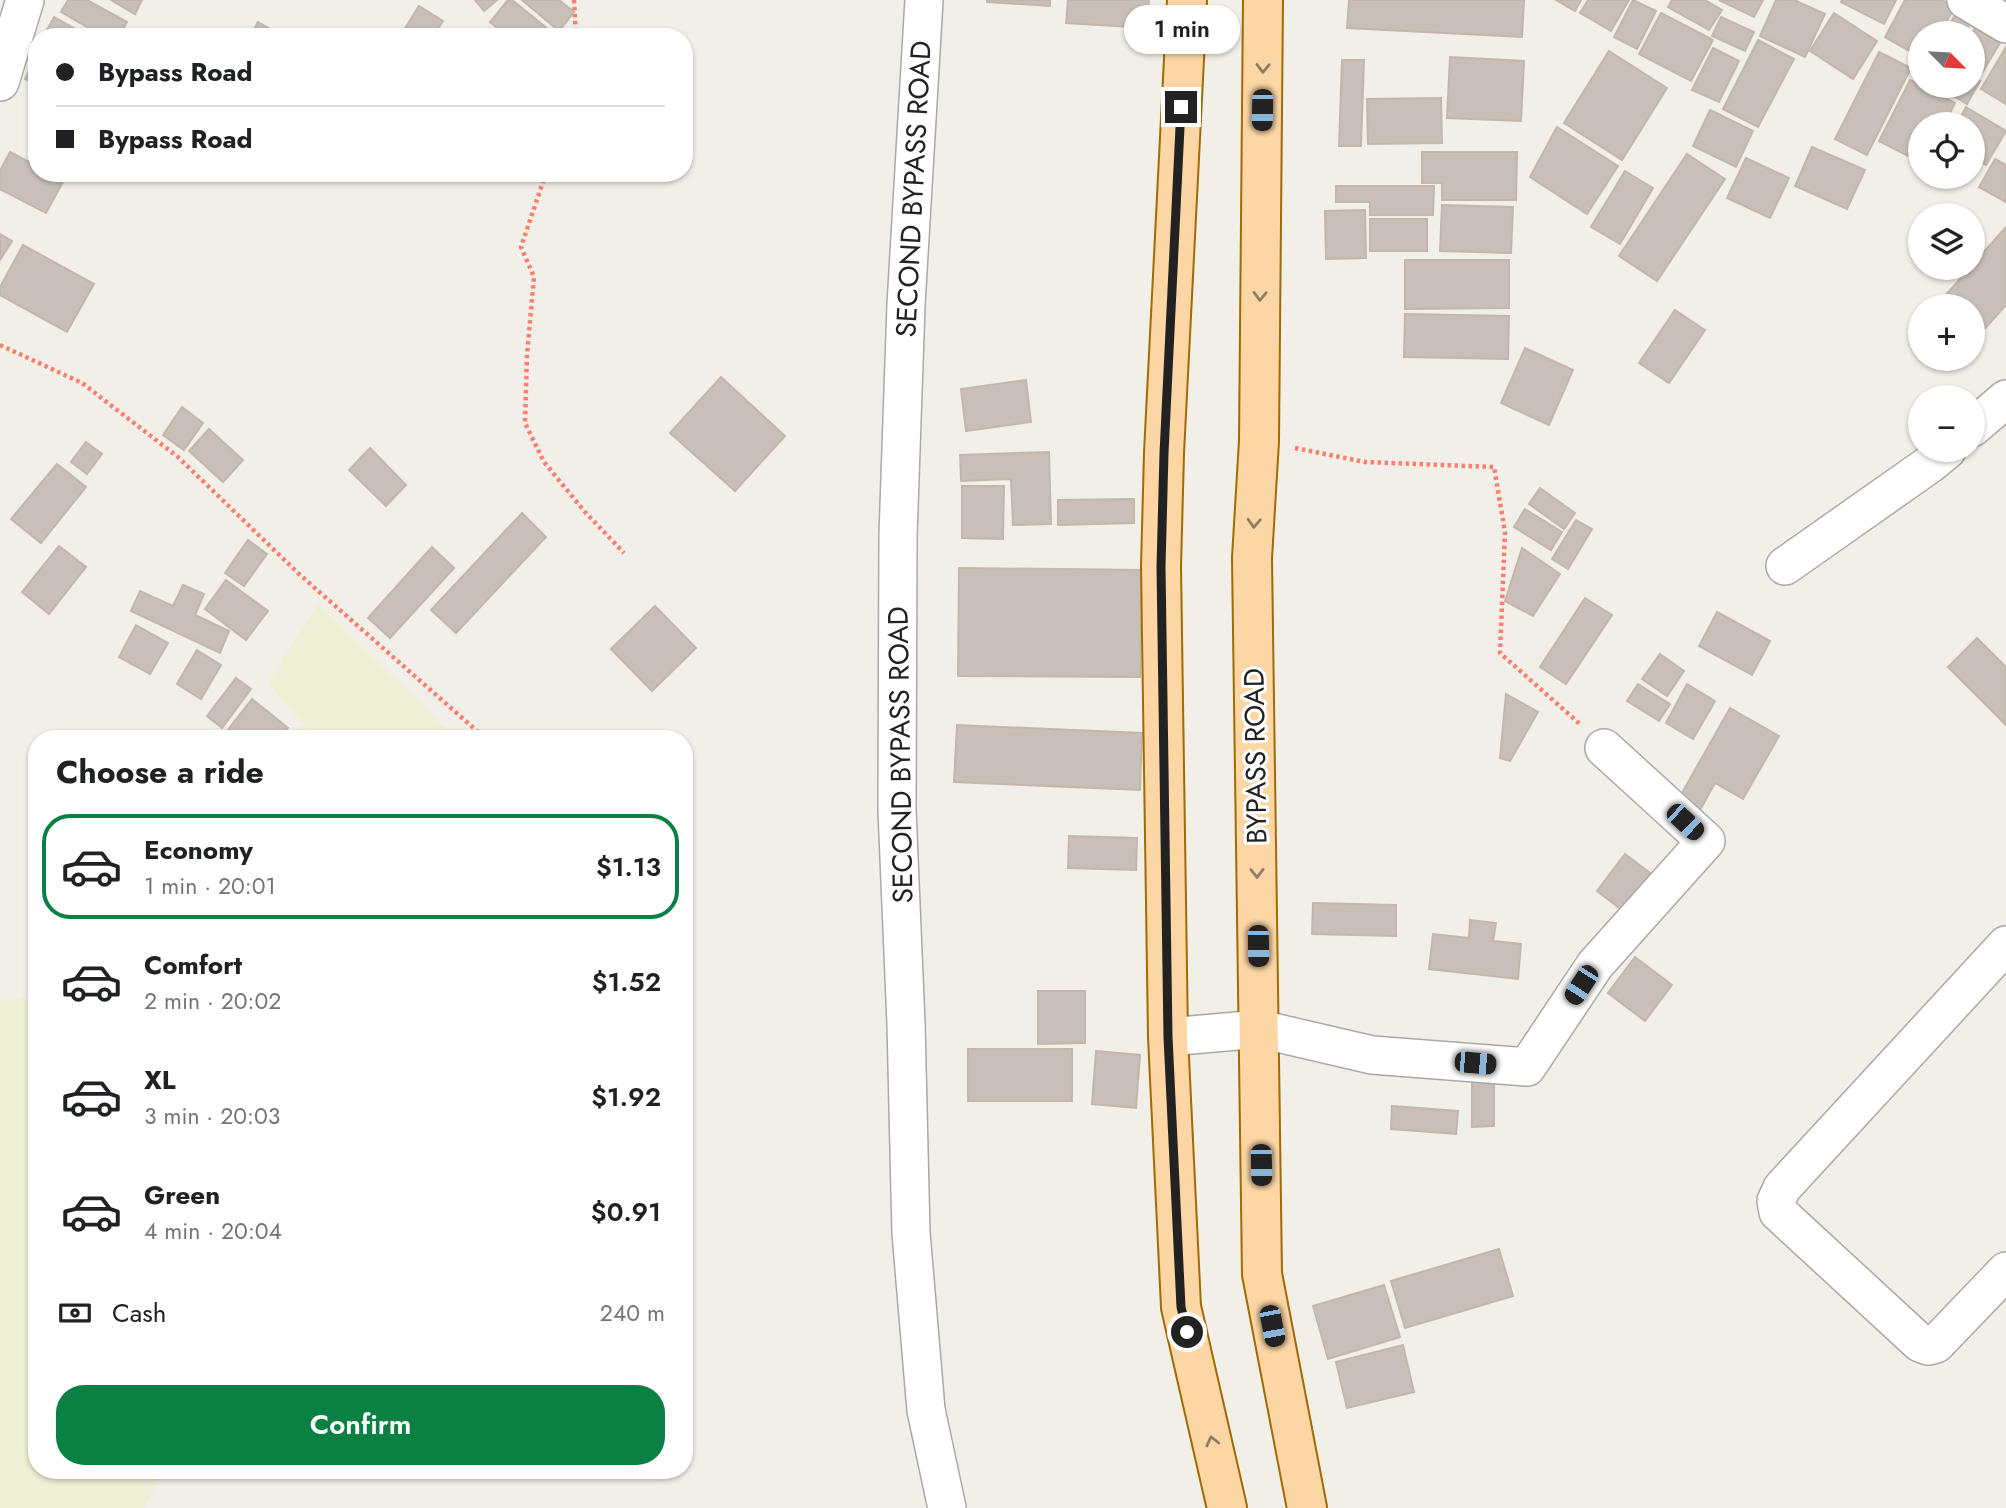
<!DOCTYPE html>
<meta charset="utf-8">
<style>
:root{--surface:#fff;--page:#f2f2f2;--text:#202124;--muted:#757577;--line:#e0e0e0;--accent:#0b8043}
body{margin:0;font-family:Jost,sans-serif;background:var(--page);color:var(--text);height:100vh;display:flex;flex-direction:column;font-size:26px;white-space:nowrap}
*{box-sizing:border-box;margin:0}
p{font-size:23px;color:var(--muted)}
.icon{flex:none;width:38px;height:38px;fill:none;stroke:currentColor;stroke-width:2;stroke-linecap:round;stroke-linejoin:round}
.map{position:relative;flex:1;overflow:hidden}
.details{position:absolute;left:28px;top:730px;width:665px;height:749px;display:flex;flex-direction:column;background:var(--surface);border-radius:28px;box-shadow:0 2px 5px #0004}
.details>*{flex:none}
.hud{position:absolute;left:28px;top:28px;width:665px;height:154px;border-radius:28px;box-shadow:0 2px 5px #0004;display:grid;align-content:center;height:154px;padding:0 28px;background:var(--surface)}
.needle{width:46px;rotate:114deg}
.tools{position:absolute;left:1908px;top:21px;display:grid;gap:14px}
.tools a{display:grid;place-items:center;width:77px;height:77px;border-radius:50%;background:var(--surface);box-shadow:0 2px 5px #0004;font-size:35px}
.end{position:absolute;width:32px;height:32px;margin:-16px;border:9px solid #222;background:#fff;box-shadow:0 0 0 4px #fff}
.from{border-radius:50%}
.bubble{position:absolute;height:49px;border-radius:24px;background:var(--surface);box-shadow:0 2px 5px #0004;font-size:23px;font-weight:600;line-height:49px;text-align:center}
.car{position:absolute;width:21px;height:42px;margin:-21px -10px;border-radius:9px;box-shadow:0 0 5px 2px #0007;background:linear-gradient(#222 24%,#8ab4d8 0 40%,#222 0 76%,#8ab4d8 0 86%,#222 0)}
.hud b{display:flex;align-items:center;gap:24px;height:66px;font-size:26px}
.hud b+b{border-top:2px solid var(--line)}
.hud i{width:18px;height:18px;background:var(--text)}
ul{padding:0;list-style:none}
li{display:flex;align-items:center;gap:21px;height:105px;margin:0 14px 10px;padding:0 14px;border:4px solid transparent;border-radius:28px}
li div{flex:1}
li b{display:block;font-size:26px}
li em{font-style:normal;font-weight:600}
li.current{border-color:var(--accent)}
li>.icon{width:63px;height:63px;stroke-width:1.5}
h2{padding:0 28px;font-size:32px;line-height:84px}
.pay{display:flex;align-items:center;gap:18px;height:77px;padding:0 28px;font-size:26px}
.pay p{margin-inline-start:auto}
.button{display:flex;gap:14px;margin-top:auto;padding:14px 28px}
.button a{flex:1;height:80px;border-radius:28px;background:var(--accent);color:#fff;font-size:28px;font-weight:600;line-height:80px;text-align:center}
.map>svg:first-child{display:block}
</style>
<div class="map">
<svg width="2006" height="1508" viewBox="0 0 2006 1508">
<rect width="100%" height="100%" fill="#f2efe9"/>
<g fill="#eef0d5">
<path d="M318,604L456,738H315L268,683Z"/>
<path d="M37,998V1470H164L144,1508H0V1000Z"/>
</g>
<g fill="#c7bfb8" stroke="#c4b6ab" stroke-width="2">
<path d="M68,0H87L127,22L119,37H104L61,12Z"/>
<path d="M111,0H142L135,14Z"/>
<path d="M475,0H497L484,11Z"/>
<path d="M508,0H512L558,37H508L490,22Z"/>
<path d="M522,0H559L574,12L559,31Z"/>
<path d="M987,0H1050V6L987,2Z"/>
<path d="M1068,0H1149L1147,28L1066,23Z"/>
<path d="M1349,0H1524L1522,37L1347,28Z"/>
<path d="M1556,0H1581L1575,11Z"/>
<path d="M1588,0H1629L1611,31L1580,13Z"/>
<path d="M1633,0L1656,11L1637,49L1614,37Z"/>
<path d="M1672,0H1705L1722,10L1709,30L1668,7Z"/>
<path d="M1719,0H1763L1754,17Z"/>
<path d="M1776,0H1794L1825,14L1805,57L1760,36Z"/>
<path d="M1842,0H1896L1884,24L1841,2Z"/>
<path d="M1905,0H1942L1955,7L1940,33H1920V57L1885,37Z"/>
<path d="M419,6L443,21L433,37H414L404,30Z"/>
<path d="M1957,11L1972,19L1965,33H1945Z"/>
<path d="M1661,13L1713,40L1691,81L1639,54Z"/>
<path d="M1834,13L1877,41L1853,79L1810,51Z"/>
<path d="M54,17L90,37H43Z"/>
<path d="M1721,17L1754,32L1745,51L1712,36Z"/>
<path d="M258,22L277,33L275,37H249Z"/>
<path d="M1978,23L2003,38L1980,76L1972,71V33Z"/>
<path d="M1758,40L1794,59L1758,127L1723,109Z"/>
<path d="M2006,47V104L1981,89Z"/>
<path d="M1713,48L1739,61L1719,102L1692,90Z"/>
<path d="M1609,51L1667,88L1622,160L1564,123Z"/>
<path d="M1879,52L1911,68L1867,155L1835,139Z"/>
<path d="M37,54V85L25,79Z"/>
<path d="M1450,57L1524,61L1521,121L1447,118Z"/>
<path d="M1342,60H1364L1361,146H1339Z"/>
<path d="M1972,77L1980,81L1967,104L1945,91L1948,86H1972Z"/>
<path d="M1910,80L1955,103L1945,124H1920V162L1879,141Z"/>
<path d="M1441,98L1442,143L1368,144L1367,99Z"/>
<path d="M1966,107L2006,131L1986,165L1972,157V124H1957Z"/>
<path d="M1710,110L1753,131L1736,167L1693,146Z"/>
<path d="M1557,127L1618,166L1587,214L1530,177Z"/>
<path d="M1812,147L1865,170L1847,209L1795,186Z"/>
<path d="M10,152L37,166V173H51L64,180L46,213L0,189V171Z"/>
<path d="M1422,152H1517L1516,200H1442V183H1422Z"/>
<path d="M1687,154L1725,179L1657,281L1619,256Z"/>
<path d="M1746,158L1789,178L1770,218L1727,198Z"/>
<path d="M1995,159L2006,165V202L1979,187Z"/>
<path d="M1625,171L1653,188L1620,244L1591,227Z"/>
<path d="M1336,186H1434L1433,215H1370V202H1336Z"/>
<path d="M1442,205L1513,207L1511,253L1440,251Z"/>
<path d="M1365,210L1366,258L1326,259L1325,211Z"/>
<rect x="1370" y="219" width="57" height="32"/>
<path d="M2006,227V305L1982,332L1972,324V306H1953L1943,298L1970,268H1972V265Z"/>
<path d="M0,234L12,241L0,260Z"/>
<path d="M23,245L94,284L67,332L0,295V287Z"/>
<path d="M1405,260H1509V308L1405,309Z"/>
<path d="M1675,310L1705,330L1669,383L1639,363Z"/>
<path d="M1405,314L1509,316L1508,359L1404,357Z"/>
<path d="M1525,348L1573,370L1549,425L1501,403Z"/>
<path d="M721,377L785,436L735,491L670,433Z"/>
<path d="M1026,380L1031,422L966,431L961,389Z"/>
<path d="M182,407L203,423L184,450L163,435Z"/>
<path d="M209,429L243,460L223,482L189,451Z"/>
<path d="M86,442L102,454L87,474L71,462Z"/>
<path d="M370,448L406,485L386,506L349,470Z"/>
<path d="M1049,452L1051,524L1013,525L1011,479L961,481L960,455Z"/>
<path d="M57,464L86,487L41,543L11,519Z"/>
<path d="M962,486H1004L1003,539L962,538Z"/>
<path d="M1540,488L1575,513L1564,529L1529,504Z"/>
<path d="M1134,499V523L1058,525V500Z"/>
<path d="M1525,509L1562,532L1551,550L1514,527Z"/>
<path d="M522,513L546,537L456,633L431,610Z"/>
<path d="M1576,520L1592,529L1568,569L1552,559Z"/>
<path d="M248,540L267,554L244,586L225,573Z"/>
<path d="M59,546L86,567L49,614L22,592Z"/>
<path d="M432,547L454,568L390,638L368,618Z"/>
<path d="M1522,548L1560,574L1533,616L1505,601Z"/>
<path d="M959,568L1142,570L1140,677L958,676Z"/>
<path d="M226,580L268,611L246,640L205,609Z"/>
<path d="M183,585L204,594L195,615L229,631L220,653L131,611L140,591L173,606Z"/>
<path d="M1585,598L1612,615L1566,684L1540,667Z"/>
<path d="M655,606L696,648L652,691L611,649Z"/>
<path d="M1717,612L1770,641L1752,675L1699,646Z"/>
<path d="M136,625L168,643L150,674L119,657Z"/>
<path d="M1977,638L2006,667V725L1948,667Z"/>
<path d="M197,650L221,665L201,699L177,684Z"/>
<path d="M1660,654L1684,671L1667,696L1642,679Z"/>
<path d="M236,678L251,689L222,728L207,716Z"/>
<path d="M1638,684L1670,704L1659,721L1627,701Z"/>
<path d="M1687,684L1715,701L1693,739L1666,723Z"/>
<path d="M1506,694L1538,712L1510,761L1500,758Z"/>
<path d="M252,699L288,728L280,738H237L227,731Z"/>
<path d="M1730,708L1779,736L1743,799L1715,783L1699,812L1678,800Z"/>
<path d="M957,725L1142,733L1140,790L954,782Z"/>
<path d="M1069,836L1137,838L1136,870L1068,868Z"/>
<path d="M1625,854L1658,879L1630,916L1597,891Z"/>
<path d="M1313,903L1396,905V936L1312,934Z"/>
<path d="M1470,920L1496,923L1493,941L1521,944L1518,979L1429,969L1433,934L1469,938Z"/>
<path d="M1635,957L1672,985L1645,1021L1608,993Z"/>
<path d="M1038,991H1085V1043L1038,1044Z"/>
<rect x="968" y="1049" width="104" height="52"/>
<path d="M1096,1051L1140,1055L1136,1108L1092,1104Z"/>
<path d="M1472,1080H1494V1126L1472,1127Z"/>
<path d="M1392,1106L1458,1111L1456,1134L1391,1129Z"/>
<path d="M1499,1249L1513,1296L1405,1328L1391,1281Z"/>
<path d="M1384,1285L1400,1337L1328,1359L1313,1306Z"/>
<path d="M1403,1345L1414,1392L1347,1408L1336,1362Z"/>
</g>
<g fill="none" stroke-linecap="round" stroke-linejoin="round">
<defs>
<g id="minor">
<path d="M924,0L906,305L898,536L897,810L906,1024L911,1233L926,1410L947,1508"/>
<path d="M1966,0L2006,24"/>
<path d="M0,82L25,0"/>
<path d="M1972,428L2006,399"/>
<path d="M1785,566L1930,464L1947,450"/>
<path d="M2006,945L1782,1188L1776,1201L1778,1212L1920,1343L1928,1346L1936,1344L2006,1271"/>
<path d="M1168,1037L1260,1029L1372,1055L1527,1067L1595,965L1706,841L1604,748"/>
</g>
<g id="major">
<path d="M1187,0L1164,453L1161,567L1168,1037L1181,1307L1227,1508"/>
<path d="M1263,0L1259,441L1252,558L1262,1274L1307,1508"/>
</g>
</defs>
<use href="#minor" stroke="#a9a9a9" stroke-width="40"/>
<use href="#major" stroke="#a06b00" stroke-width="42"/>
<g stroke="#fa8072" stroke-width="4.5" stroke-dasharray="3.5 3.5" stroke-linecap="butt">
<path d="M574,0L576,37"/>
<path d="M546,173L521,247L534,277L527,355L525,423L544,462L585,512L624,553"/>
<path d="M0,345L82,383L178,457L299,574L485,738"/>
<path d="M1295,448L1365,462L1494,467L1505,532L1500,653L1581,725"/>
</g>
<use href="#minor" stroke="#fff" stroke-width="37"/>
<use href="#major" stroke="#fcd6a4" stroke-width="38"/>
</g>
<defs><path id="oneway-chevron" d="M-2-3.5L2.5 0L-2 3.5" fill="none" stroke-width="1.6" stroke-linecap="round" stroke-linejoin="round" transform="scale(1.75)"/></defs>
<g stroke="#8f7c63">
<use href="#oneway-chevron" transform="translate(1263 68) rotate(91)"/>
<use href="#oneway-chevron" transform="translate(1260 296) rotate(91)"/>
<use href="#oneway-chevron" transform="translate(1254 523) rotate(93)"/>
<use href="#oneway-chevron" transform="translate(1257 873) rotate(89)"/>
<use href="#oneway-chevron" transform="translate(1212 1441) rotate(-103)"/>
</g>
<g fill="none" stroke-linecap="round" stroke-linejoin="round">
<path stroke="#222" stroke-width="9" d="M1181,107L1164,453L1161,567L1168,1037L1181,1307L1187,1332"/>
</g>
<g text-anchor="middle" stroke-width="6" stroke-linejoin="round" paint-order="stroke">
<g font-size="28" fill="#222" stroke="#fff">
<text transform="translate(913 189) rotate(-87)" y="10">SECOND BYPASS ROAD</text>
<text transform="translate(900 755) rotate(-91)" y="10">SECOND BYPASS ROAD</text>
<text transform="translate(1255 756) rotate(-91)" y="10">BYPASS ROAD</text>
</g>
</g>
</svg>
<div class="tools">
<a><svg class="needle" viewBox="-14 -14 28 28"><path d="M0-13l5 13h-10z" fill="#e53935"/><path d="M0 13l5-13h-10z" fill="#757577"/></svg></a>
<a><svg class="icon" aria-label="locate" viewBox="0 0 24 24"><circle cx="12" cy="12" r="6"/><path d="M12 2v4M12 18v4M2 12h4M18 12h4"/></svg></a>
<a><svg class="icon" aria-label="layers" viewBox="0 0 24 24"><path d="M12 4l9 5-9 5-9-5zM3 14l9 5 9-5"/></svg></a>
<a>+</a>
<a>−</a>
</div>
<i class="end from" style="left:1187px;top:1332px"></i>
<i class="end" style="left:1181px;top:107px"></i>
<div class="bubble" style="left:1124px;top:5px;width:116px">1 min</div>
<i class="car" style="left:1262px;top:110px;rotate:181deg"></i>
<i class="car" style="left:1685px;top:822px;rotate:133deg"></i>
<i class="car" style="left:1258px;top:946px;rotate:179deg"></i>
<i class="car" style="left:1581px;top:985px;rotate:213deg"></i>
<i class="car" style="left:1475px;top:1063px;rotate:95deg"></i>
<i class="car" style="left:1261px;top:1165px;rotate:179deg"></i>
<i class="car" style="left:1272px;top:1326px;rotate:169deg"></i>
<div class="hud">
<b><i class="from"></i>Bypass Road</b>
<b><i></i>Bypass Road</b>
</div>
<section class="details">
<h2>Choose a ride</h2>
<ul>
<li class="current"><svg class="icon" aria-label="car" viewBox="0 0 24 24"><path d="M5 17H2v-5l4-1 3-4h7l3 4 3 1v5h-3M9 17h6M6 11h13"/><circle cx="7" cy="17" r="2"/><circle cx="17" cy="17" r="2"/></svg><div><b>Economy</b><p>1 min · 20:01</p></div><em>$1.13</em></li>
<li><svg class="icon" aria-label="car" viewBox="0 0 24 24"><path d="M5 17H2v-5l4-1 3-4h7l3 4 3 1v5h-3M9 17h6M6 11h13"/><circle cx="7" cy="17" r="2"/><circle cx="17" cy="17" r="2"/></svg><div><b>Comfort</b><p>2 min · 20:02</p></div><em>$1.52</em></li>
<li><svg class="icon" aria-label="car" viewBox="0 0 24 24"><path d="M5 17H2v-5l4-1 3-4h7l3 4 3 1v5h-3M9 17h6M6 11h13"/><circle cx="7" cy="17" r="2"/><circle cx="17" cy="17" r="2"/></svg><div><b>XL</b><p>3 min · 20:03</p></div><em>$1.92</em></li>
<li><svg class="icon" aria-label="car" viewBox="0 0 24 24"><path d="M5 17H2v-5l4-1 3-4h7l3 4 3 1v5h-3M9 17h6M6 11h13"/><circle cx="7" cy="17" r="2"/><circle cx="17" cy="17" r="2"/></svg><div><b>Green</b><p>4 min · 20:04</p></div><em>$0.91</em></li>
</ul>
<div class="pay"><svg class="icon" aria-label="cash" viewBox="0 0 24 24"><path d="M3 7h18v10H3z"/><circle cx="12" cy="12" r="2"/></svg>Cash<p>240 m</p></div>
<div class="button"><a>Confirm</a></div>
</section>
</div>
